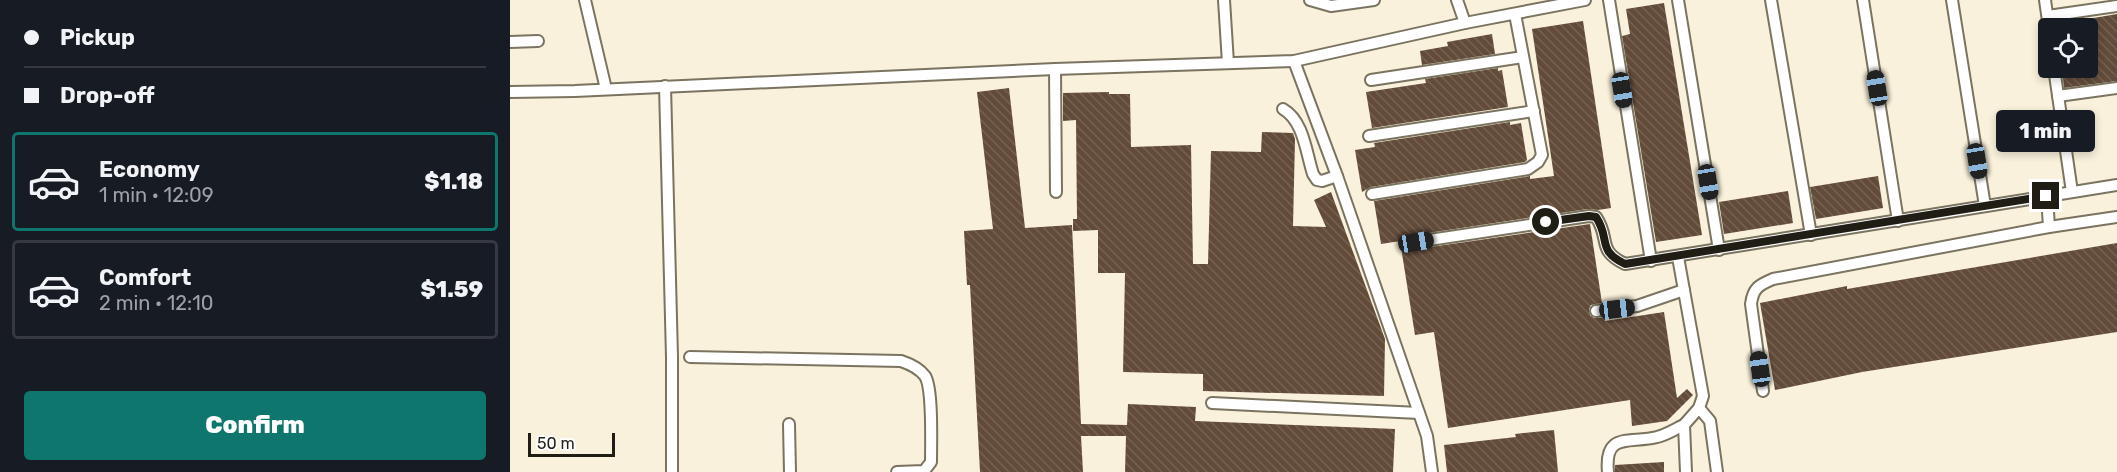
<!DOCTYPE html>
<meta charset="utf-8">
<style>
:root{--surface:#171b24;--page:#20242c;--text:#f1f3f6;--muted:#9ea1a6;--line:#363941;--accent:#0f766e}
body{margin:0;font-family:Rubik,sans-serif;background:var(--page);color:var(--text);height:100vh;display:flex;flex-direction:column;font-size:22px;white-space:nowrap}
*{box-sizing:border-box;margin:0}
p{font-size:20px;color:var(--muted)}
.icon{flex:none;width:33px;height:33px;fill:none;stroke:currentColor;stroke-width:2;stroke-linecap:round;stroke-linejoin:round}
.map{position:relative;flex:1;overflow:hidden}
.drawer{display:flex;flex-direction:column;background:var(--surface);width:510px}
.drawer>*{flex:none}
.guide{display:grid;align-content:center;height:132px;padding:0 24px;background:var(--surface)}
.controls{position:absolute;left:1528px;top:18px;display:grid;gap:12px}
.controls a{display:grid;place-items:center;width:60px;height:60px;border-radius:6px;background:var(--surface);box-shadow:0 3px 9px #0003;font-size:30px}
.scale{position:absolute;left:18px;bottom:15px;width:87px;box-sizing:border-box;padding-left:6px;border:3px solid #201d15;border-top:0;font-size:16px;line-height:21px;white-space:nowrap;color:#201d15;-webkit-text-stroke:4px #fff;paint-order:stroke}
.end{position:absolute;width:27px;height:27px;margin:-14px;border:8px solid #201d15;background:#fff;box-shadow:0 0 0 3px #fff}
.from{border-radius:50%}
.bubble{position:absolute;height:42px;border-radius:6px;background:var(--surface);box-shadow:0 3px 9px #0003;font-size:20px;font-weight:800;line-height:42px;text-align:center}
.car{position:absolute;width:18px;height:36px;margin:-18px -9px;border-radius:8px;box-shadow:0 0 4px 2px #0007;background:linear-gradient(#222 24%,#8ab4d8 0 40%,#222 0 76%,#8ab4d8 0 86%,#222 0)}
.guide b{display:flex;align-items:center;gap:21px;height:57px;font-size:22px}
.guide b+b{border-top:2px solid var(--line)}
.guide i{width:15px;height:15px;background:var(--text)}
ul{padding:0;list-style:none}
li{display:flex;align-items:center;gap:18px;height:99px;margin:0 12px 9px;padding:0 12px;border:3px solid var(--line);border-radius:6px}
li div{flex:1}
li b{display:block;font-size:22px}
li em{font-style:normal;font-weight:800}
li.current{border-color:var(--accent)}
li>.icon{width:54px;height:54px;stroke-width:1.5}
.cta{display:flex;gap:12px;margin-top:auto;padding:12px 24px}
.cta a{flex:1;height:69px;border-radius:6px;background:var(--accent);color:#fff;font-size:24px;font-weight:800;line-height:69px;text-align:center}
main{display:flex;flex:1;min-height:0}
.map>svg:first-child{display:block}
</style>
<main>
<section class="drawer">
<div class="guide">
<b><i class="from"></i>Pickup</b>
<b><i></i>Drop-off</b>
</div>
<ul>
<li class="current"><svg class="icon" aria-label="car" viewBox="0 0 24 24"><path d="M5 17H2v-5l4-1 3-4h7l3 4 3 1v5h-3M9 17h6M6 11h13"/><circle cx="7" cy="17" r="2"/><circle cx="17" cy="17" r="2"/></svg><div><b>Economy</b><p>1 min · 12:09</p></div><em>$1.18</em></li>
<li><svg class="icon" aria-label="car" viewBox="0 0 24 24"><path d="M5 17H2v-5l4-1 3-4h7l3 4 3 1v5h-3M9 17h6M6 11h13"/><circle cx="7" cy="17" r="2"/><circle cx="17" cy="17" r="2"/></svg><div><b>Comfort</b><p>2 min · 12:10</p></div><em>$1.59</em></li>
</ul>
<div class="cta"><a>Confirm</a></div>
</section>
<div class="map">
<svg width="1607" height="472" viewBox="0 0 1607 472">
<defs>
<pattern id="building-back-hatch" width="6" height="6" patternUnits="userSpaceOnUse" patternTransform="scale(1.5)"><rect width="6" height="6" fill="#634b3a"/><path d="M-1 5l2 2M0 0l6 6M5-1l2 2" fill="none" stroke="#756153"/></pattern>
</defs>
<rect width="100%" height="100%" fill="#f9f1db"/>
<g fill="url(#building-back-hatch)">
<path d="M1154,3L1192,235L1146,242L1112,36L1120,34L1116,9Z"/>
<path d="M1607,14V81L1554,88L1552,68H1578V28H1549L1548,24Z"/>
<path d="M1073,21L1101,208L1088,210L1078,209L905,235L899,239V244L903,249H907L1080,224L1092,303L1081,305L1079,309L1080,315L1084,318H1095V321L1154,312L1167,398L1177,389L1183,395L1157,421L1122,426L1120,400L938,428L924,332L905,335L890,241L871,244L864,201L1020,176V179L1044,176L1022,29Z"/>
<path d="M982,34L985,54L912,65L910,51L938,46L937,42Z"/>
<path d="M988,68V71L992,70L998,107L862,128L856,92L916,83L915,79Z"/>
<path d="M499,88L515,228L562,225L571,424L617,425L618,404L686,407L685,421L885,429L883,472H615L616,436H571L573,472H470L460,285H457L454,231L483,229L467,92Z"/>
<path d="M599,92V94H620L621,147L681,145L683,264H698L701,151L751,152L752,132L783,133L785,139L783,226L816,227L804,200L821,192L875,339L874,396L693,391V374L613,372L615,273H588V230L563,231V219H567L566,120L553,121V93Z"/>
<path d="M1000,122V125L1011,123L1017,160L1015,162L861,187L852,192L845,150L865,147L864,143Z"/>
<path d="M1368,176L1373,208L1306,219L1300,187Z"/>
<path d="M1278,191L1283,223L1214,234L1209,202Z"/>
<path d="M1607,243V332L1352,372L1265,390L1250,303L1337,286V289Z"/>
<path d="M1044,430L1048,472H937L934,445L1006,437L1005,434Z"/>
<path d="M1154,462V472H1105V465Z"/>
</g>
<g fill="none" stroke-linecap="round" stroke-linejoin="round">
<defs>
<g id="minor">
<path d="M75,0L96,89"/>
<path d="M714,0L718,63"/>
<path d="M800,0L821,6L864,0"/>
<path d="M947,0L955,23"/>
<path d="M1099,0L1141,261"/>
<path d="M1168,0L1209,250"/>
<path d="M1261,0L1301,235"/>
<path d="M1353,0L1388,221"/>
<path d="M1442,0L1475,206"/>
<path d="M1535,0L1539,28"/>
<path d="M1538,16L1607,6"/>
<path d="M0,42L28,41"/>
<path d="M784,61L827,176L917,436L922,472"/>
<path d="M1544,68L1562,192"/>
<path d="M545,69L546,192"/>
<path d="M861,80L1013,57"/>
<path d="M155,86L162,357V472"/>
<path d="M0,92L65,91L545,69L784,61L955,23L1075,0"/>
<path d="M1548,96L1607,88"/>
<path d="M773,109C794,121 796,153 803,174L807,180L812,181L827,176"/>
<path d="M859,136L1024,111"/>
<path d="M862,194L1018,169L1028,162L1032,155L1005,14"/>
<path d="M1537,196L1539,227"/>
<path d="M906,242L1079,216L1086,217C1101,239 1086,250 1115,264L1607,185"/>
<path d="M1168,257L1193,396L1189,408L1174,425L1176,472"/>
<path d="M1086,311L1127,306L1174,290"/>
<path d="M180,357L391,361C400,364 409,368 415,376C423,388 421,445 421,462L414,471L387,472"/>
<path d="M1253,391L1241,304C1243,288 1249,285 1263,279L1539,227L1607,217"/>
<path d="M702,403L909,413"/>
<path d="M1189,408L1200,421L1207,472"/>
<path d="M279,424L280,472"/>
<path d="M1098,472C1094,431 1120,444 1147,437C1156,435 1165,429 1174,425"/>
</g>
</defs>
<use href="#minor" stroke="#7a735f" stroke-width="14"/>
<use href="#minor" stroke="#fff" stroke-width="10"/>
</g>
<g fill="none" stroke-linecap="round" stroke-linejoin="round">
<path stroke="#201d15" stroke-width="8" d="M1036,222L1079,216L1086,217C1101,239 1086,250 1115,264L1536,196"/>
</g>
</svg>
<div class="controls">
<a><svg class="icon" aria-label="locate" viewBox="0 0 24 24"><circle cx="12" cy="12" r="6"/><path d="M12 2v4M12 18v4M2 12h4M18 12h4"/></svg></a>
</div>
<div class="scale">50 m</div>
<i class="end from" style="left:1036px;top:222px"></i>
<i class="end" style="left:1536px;top:196px"></i>
<div class="bubble" style="left:1486px;top:110px;width:99px">1 min</div>
<i class="car" style="left:1367px;top:88px;rotate:351deg"></i>
<i class="car" style="left:1112px;top:90px;rotate:171deg"></i>
<i class="car" style="left:1467px;top:161px;rotate:171deg"></i>
<i class="car" style="left:1198px;top:182px;rotate:171deg"></i>
<i class="car" style="left:906px;top:242px;rotate:81deg"></i>
<i class="car" style="left:1107px;top:309px;rotate:83deg"></i>
<i class="car" style="left:1250px;top:369px;rotate:352deg"></i>
</div>
</main>
